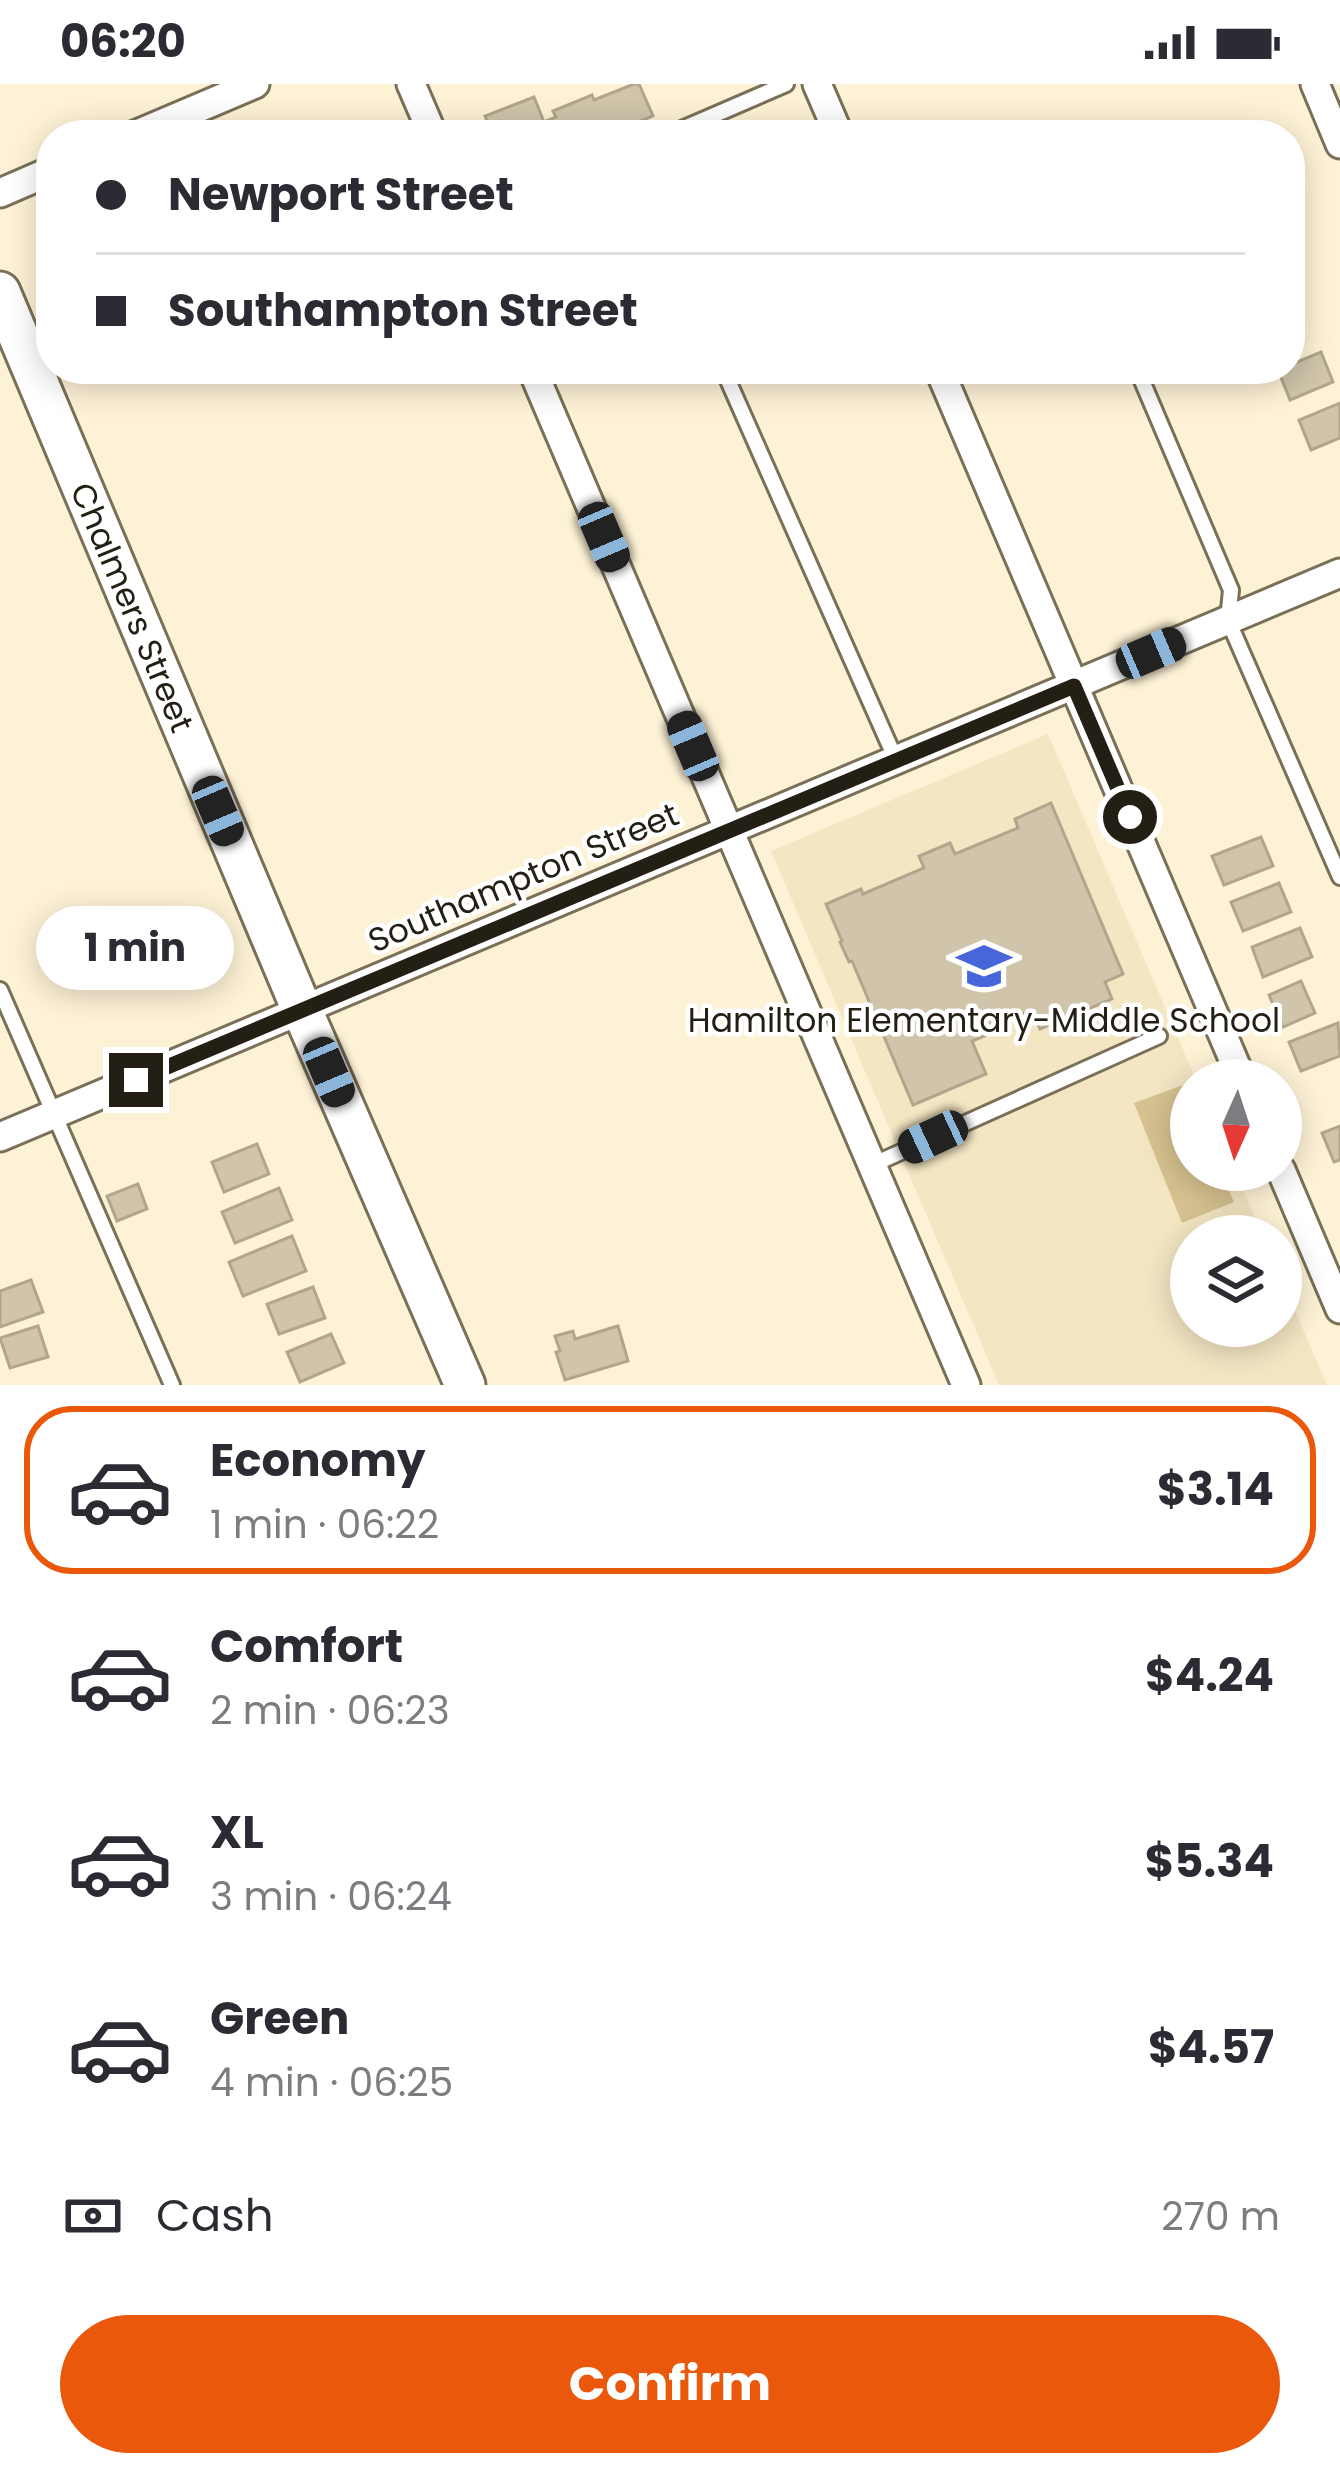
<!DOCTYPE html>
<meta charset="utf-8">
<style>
:root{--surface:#fff;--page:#f2f2f3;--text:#2b2b33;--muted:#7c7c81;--line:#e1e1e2;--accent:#ea580c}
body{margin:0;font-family:Poppins,sans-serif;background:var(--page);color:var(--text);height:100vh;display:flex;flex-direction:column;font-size:45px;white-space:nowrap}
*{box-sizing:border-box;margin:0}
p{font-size:39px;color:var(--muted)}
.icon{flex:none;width:66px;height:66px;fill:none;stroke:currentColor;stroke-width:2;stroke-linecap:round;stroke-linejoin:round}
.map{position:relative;height:1301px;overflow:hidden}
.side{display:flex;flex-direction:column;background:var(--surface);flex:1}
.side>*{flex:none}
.banner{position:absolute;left:36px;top:36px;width:1269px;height:264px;border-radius:48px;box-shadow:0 6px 30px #0003;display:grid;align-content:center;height:264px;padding:0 60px;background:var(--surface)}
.needle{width:78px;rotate:183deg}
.buttons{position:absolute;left:1170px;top:975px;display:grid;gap:24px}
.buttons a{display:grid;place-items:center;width:132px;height:132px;border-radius:50%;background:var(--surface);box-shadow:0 6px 30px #0003;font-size:60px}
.end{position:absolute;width:54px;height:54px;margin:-27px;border:15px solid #231f15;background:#fff;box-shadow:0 0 0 6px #fff}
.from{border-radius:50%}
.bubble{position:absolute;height:84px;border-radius:42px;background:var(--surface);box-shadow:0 6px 30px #0003;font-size:39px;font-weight:700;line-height:84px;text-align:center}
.car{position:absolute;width:36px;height:72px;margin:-36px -18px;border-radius:15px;box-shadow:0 0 9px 3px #0007;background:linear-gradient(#222 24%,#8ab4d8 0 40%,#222 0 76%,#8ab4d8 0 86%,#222 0)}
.banner b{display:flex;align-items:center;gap:42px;height:114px;font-size:45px}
.banner b+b{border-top:3px solid var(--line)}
.banner i{width:30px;height:30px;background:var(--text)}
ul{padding:21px 0 0;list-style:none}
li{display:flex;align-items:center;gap:36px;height:168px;margin:0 24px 18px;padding:0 36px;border:6px solid transparent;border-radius:48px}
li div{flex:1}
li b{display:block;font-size:45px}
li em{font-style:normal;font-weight:700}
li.selected{border-color:var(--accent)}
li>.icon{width:108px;height:108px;stroke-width:1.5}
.pay{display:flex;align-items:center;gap:30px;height:132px;padding:0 60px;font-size:45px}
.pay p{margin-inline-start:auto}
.primary-button{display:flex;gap:24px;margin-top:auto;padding:24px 60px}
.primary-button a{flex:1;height:138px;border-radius:72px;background:var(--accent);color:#fff;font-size:48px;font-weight:700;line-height:138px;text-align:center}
.status{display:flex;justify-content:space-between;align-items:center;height:84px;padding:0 60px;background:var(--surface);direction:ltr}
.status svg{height:33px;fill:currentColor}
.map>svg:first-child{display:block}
</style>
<div class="status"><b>06:20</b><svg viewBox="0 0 49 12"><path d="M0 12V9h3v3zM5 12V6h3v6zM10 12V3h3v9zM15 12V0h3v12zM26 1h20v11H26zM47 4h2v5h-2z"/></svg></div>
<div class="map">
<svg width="1340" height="1301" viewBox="0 0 1340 1301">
<rect width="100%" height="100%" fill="#fef2d6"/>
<path fill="#f4e6c3" d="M1048,650L1196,996H1191V1086H1235L1263,1152H1191V1242H1281V1194L1327,1301H999L771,767Z"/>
<path fill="#d6c290" d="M1183,1001L1191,1020V1086H1220L1234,1118L1182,1139L1134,1019Z"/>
<g fill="#d0c5aa" stroke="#b1a68c" stroke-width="3">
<path d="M634,0H639L653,32L607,51H493L485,32L534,13L544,38L556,33L553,27L592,11L594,16Z"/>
<path d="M1321,268L1333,298L1290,316L1278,286L1290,285V281Z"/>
<path d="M1340,319V354L1311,366L1299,336Z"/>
<path d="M1051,719L1123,890L1105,898L1112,915L1040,945L1032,926L990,944L992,949L972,957L986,990L913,1021L852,877L849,878L840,858L842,857L826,820L861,805L863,810L924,784L919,772L950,759L955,770L1018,744L1015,735Z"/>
<path d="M1261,753L1273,782L1224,801L1212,772Z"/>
<path d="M1279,799L1291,828L1243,847L1231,818Z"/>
<path d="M1300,844L1312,873L1263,893L1252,863Z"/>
<path d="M1301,897L1315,929L1283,943L1269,911Z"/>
<path d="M1338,939L1340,972L1301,987L1289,958Z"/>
<path d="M1340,1042V1076L1334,1078L1322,1049Z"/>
<path d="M257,1060L269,1090L224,1108L212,1078Z"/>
<path d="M138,1100L147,1125L117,1137L107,1112Z"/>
<path d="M279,1104L292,1136L235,1159L222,1128Z"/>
<path d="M292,1152L306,1187L243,1212L229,1178Z"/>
<path d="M31,1196L43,1228L0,1243V1207Z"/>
<path d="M313,1203L325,1234L279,1250L267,1220Z"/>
<path d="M38,1242L48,1273L10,1284L0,1254Z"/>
<path d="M618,1242L628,1277L565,1296L556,1268L560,1267L555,1252L573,1247L575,1255Z"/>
<path d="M331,1250L344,1279L300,1298L287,1268Z"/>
</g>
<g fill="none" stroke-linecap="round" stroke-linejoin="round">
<defs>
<g id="lane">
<path d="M668,51L786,0"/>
<path d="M723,285L896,676"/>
<path d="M1137,285L1231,506L1228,536L1340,793"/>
<path d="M0,906L172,1301"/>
<path d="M872,1081L1159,952"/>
</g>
<g id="street">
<path d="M411,0L433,51"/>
<path d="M817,0L839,51"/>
<path d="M1315,0L1340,60"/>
<path d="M135,51L255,0"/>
<path d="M0,109L51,87"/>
<path d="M532,285L966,1301"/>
<path d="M939,285L1242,996"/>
<path d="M0,1053L1340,489"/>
<path d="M1281,1086L1340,1225"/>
</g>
<g id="secondary">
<path id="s1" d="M0,208L302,926L465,1301"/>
</g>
</defs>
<use href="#lane" stroke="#7a7058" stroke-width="20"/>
<use href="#street" stroke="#7a7058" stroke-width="33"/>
<use href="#secondary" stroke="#7a7058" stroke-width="45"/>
<use href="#lane" stroke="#fff" stroke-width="14"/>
<use href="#street" stroke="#fff" stroke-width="27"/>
<use href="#secondary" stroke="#fff" stroke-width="39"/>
</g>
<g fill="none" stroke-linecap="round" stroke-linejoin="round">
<path stroke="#231f15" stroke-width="15" d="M136,996L1074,602L1130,733"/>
</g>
<defs>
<symbol id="school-bare" viewBox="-9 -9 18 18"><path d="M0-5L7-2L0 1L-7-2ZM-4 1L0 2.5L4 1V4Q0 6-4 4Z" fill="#4666d9" stroke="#fff" stroke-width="2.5" paint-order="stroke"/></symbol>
</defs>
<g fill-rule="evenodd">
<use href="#school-bare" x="946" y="844" width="76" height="76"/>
</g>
<g text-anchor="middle" stroke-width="9" stroke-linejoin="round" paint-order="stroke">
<g font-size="33" fill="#231f15" stroke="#fff">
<text dy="12" stroke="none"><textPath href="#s1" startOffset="342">Chalmers Street</textPath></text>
<text transform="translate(523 793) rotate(-23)" y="12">Southampton Street</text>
</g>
<g font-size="33" fill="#231f15" stroke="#fff">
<text x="984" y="948">Hamilton Elementary-Middle School</text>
</g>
</g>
</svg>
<div class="buttons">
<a><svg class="needle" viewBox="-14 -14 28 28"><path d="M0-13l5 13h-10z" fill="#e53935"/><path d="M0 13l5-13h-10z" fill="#7c7c81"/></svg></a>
<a><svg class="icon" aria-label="layers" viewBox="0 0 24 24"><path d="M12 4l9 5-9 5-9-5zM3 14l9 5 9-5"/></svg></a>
</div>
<i class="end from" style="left:1130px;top:733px"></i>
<i class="end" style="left:136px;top:996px"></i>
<div class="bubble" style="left:36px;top:822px;width:198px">1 min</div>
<i class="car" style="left:604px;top:453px;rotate:157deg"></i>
<i class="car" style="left:1151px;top:569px;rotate:67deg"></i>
<i class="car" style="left:693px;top:662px;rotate:337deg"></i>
<i class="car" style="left:218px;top:727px;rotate:157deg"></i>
<i class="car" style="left:329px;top:988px;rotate:157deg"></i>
<i class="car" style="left:933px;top:1053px;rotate:245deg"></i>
<div class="banner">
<b><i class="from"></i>Newport Street</b>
<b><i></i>Southampton Street</b>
</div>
</div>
<section class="side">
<ul>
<li class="selected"><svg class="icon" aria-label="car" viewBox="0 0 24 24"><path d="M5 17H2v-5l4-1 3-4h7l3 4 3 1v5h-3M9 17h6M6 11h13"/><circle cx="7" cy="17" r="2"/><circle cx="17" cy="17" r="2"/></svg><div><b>Economy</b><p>1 min · 06:22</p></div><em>$3.14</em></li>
<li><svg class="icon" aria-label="car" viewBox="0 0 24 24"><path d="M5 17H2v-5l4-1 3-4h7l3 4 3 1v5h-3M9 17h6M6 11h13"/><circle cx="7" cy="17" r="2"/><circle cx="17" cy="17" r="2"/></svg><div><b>Comfort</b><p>2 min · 06:23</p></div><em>$4.24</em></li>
<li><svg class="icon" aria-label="car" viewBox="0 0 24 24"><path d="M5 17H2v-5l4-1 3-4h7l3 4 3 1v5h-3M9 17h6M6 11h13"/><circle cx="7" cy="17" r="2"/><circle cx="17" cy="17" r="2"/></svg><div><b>XL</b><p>3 min · 06:24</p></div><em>$5.34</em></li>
<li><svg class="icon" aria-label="car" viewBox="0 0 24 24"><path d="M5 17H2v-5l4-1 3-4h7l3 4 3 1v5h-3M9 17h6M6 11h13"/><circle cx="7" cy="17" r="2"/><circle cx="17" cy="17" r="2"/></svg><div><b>Green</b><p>4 min · 06:25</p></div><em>$4.57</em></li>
</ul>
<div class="pay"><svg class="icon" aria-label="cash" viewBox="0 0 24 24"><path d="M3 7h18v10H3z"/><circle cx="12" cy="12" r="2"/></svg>Cash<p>270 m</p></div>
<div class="primary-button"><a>Confirm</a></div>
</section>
